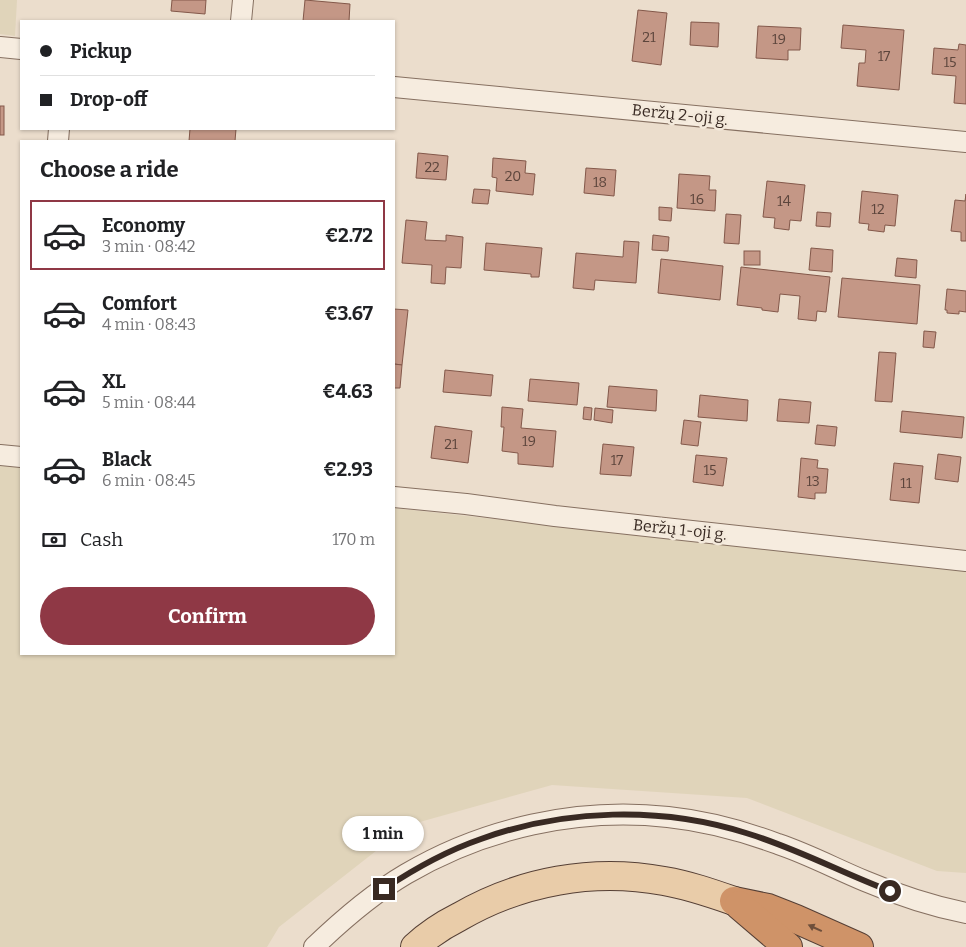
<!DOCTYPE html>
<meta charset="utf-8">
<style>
:root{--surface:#fff;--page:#f6f6f6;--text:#202124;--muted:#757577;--line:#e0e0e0;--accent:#8f3845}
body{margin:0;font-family:Bitter,serif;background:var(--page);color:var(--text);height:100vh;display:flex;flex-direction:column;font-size:19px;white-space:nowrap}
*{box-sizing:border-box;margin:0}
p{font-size:16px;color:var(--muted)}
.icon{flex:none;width:28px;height:28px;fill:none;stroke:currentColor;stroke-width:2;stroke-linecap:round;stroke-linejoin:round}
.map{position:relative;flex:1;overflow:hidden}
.panel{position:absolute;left:20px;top:140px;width:375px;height:515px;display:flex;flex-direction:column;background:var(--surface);border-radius:0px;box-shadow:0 1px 4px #0004}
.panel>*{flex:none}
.guide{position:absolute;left:20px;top:20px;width:375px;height:110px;border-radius:0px;box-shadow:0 1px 4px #0004;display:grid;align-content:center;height:110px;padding:0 20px;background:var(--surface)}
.end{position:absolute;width:22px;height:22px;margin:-11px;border:6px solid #392a23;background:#fff;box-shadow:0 0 0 2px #fff}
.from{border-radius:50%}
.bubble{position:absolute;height:35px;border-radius:18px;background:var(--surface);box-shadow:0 1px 4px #0004;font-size:16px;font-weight:700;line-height:35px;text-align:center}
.guide b{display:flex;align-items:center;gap:18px;height:48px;font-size:19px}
.guide b+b{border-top:1px solid var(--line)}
.guide i{width:12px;height:12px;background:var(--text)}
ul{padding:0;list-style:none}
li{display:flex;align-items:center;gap:15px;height:70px;margin:0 10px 8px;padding:0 10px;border:2px solid transparent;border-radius:0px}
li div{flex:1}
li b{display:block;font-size:19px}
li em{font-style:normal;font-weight:700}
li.on{border-color:var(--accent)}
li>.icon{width:45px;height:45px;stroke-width:1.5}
h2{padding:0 20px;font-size:22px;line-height:60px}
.pay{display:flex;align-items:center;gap:12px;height:55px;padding:0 20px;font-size:19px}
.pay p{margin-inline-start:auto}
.primary-button{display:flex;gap:10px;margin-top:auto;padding:10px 20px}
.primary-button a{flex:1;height:58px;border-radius:30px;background:var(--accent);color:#fff;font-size:20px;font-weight:700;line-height:58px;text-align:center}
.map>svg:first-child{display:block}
</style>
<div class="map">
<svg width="966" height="947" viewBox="0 0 966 947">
<rect width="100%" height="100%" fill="#ebddcc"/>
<g fill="#e0d4ba">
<path d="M0,0H17L15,36L0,34Z"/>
<path d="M0,465L21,467V654H394V508L966,571V873L937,871L747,798L552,785L409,825L279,927L267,947H0Z"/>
</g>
<g fill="#c49786" stroke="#83584a">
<path d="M172,0H206L205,14L171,11Z"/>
<path d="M305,0L350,4L349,21H303Z"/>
<path d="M638,10L667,13L661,65L632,61Z"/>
<path d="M691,22L719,23L718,47L690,45Z"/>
<path d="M843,25L904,30L899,90L857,86L859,63H865L866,50L841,48Z"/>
<path d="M758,26L801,28L800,50H788V60L756,58Z"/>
<path d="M959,44L966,45V104L954,103L956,76L932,74L934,48L958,50Z"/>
<rect x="0" y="106" width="4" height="29"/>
<path d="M190,129H236L235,141H189Z"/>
<path d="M418,153L448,156L446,180L416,178Z"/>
<path d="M493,158L526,161L525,173L535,174L533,195L496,191L497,178L492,177Z"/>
<path d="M586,168L616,170L614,196L584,193Z"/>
<path d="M679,174L710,176L709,190H716L715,211L677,208Z"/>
<path d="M767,181L805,185L801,221L790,220L789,230L774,228L775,218L763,217Z"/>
<path d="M474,189L490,190L488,204L472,203Z"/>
<path d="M862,191L898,195L895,226L885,225L884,232L868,230L869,224L859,223Z"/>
<path d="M966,194V241H961V232L951,231L955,200L965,201Z"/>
<path d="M659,207L672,208L671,221L659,220Z"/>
<path d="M817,212L831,213L830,227L816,226Z"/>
<path d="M726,214L741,215L739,244L724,243Z"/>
<path d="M406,220L427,222L425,240L446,241V235L463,237L461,268L446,267L445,284L431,283L432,265L402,263Z"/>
<path d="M653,235L669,237L668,251L652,250Z"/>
<path d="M624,241L639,242L636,283L595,280L594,290L573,288L576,253L623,257Z"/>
<path d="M486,243L542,248L539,277H531V274L484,270Z"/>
<path d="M811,248L833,250L832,272L809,270Z"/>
<rect x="744" y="251" width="16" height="14"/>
<path d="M897,258L917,260L916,278L895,276Z"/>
<path d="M661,259L723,266L720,300L658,293Z"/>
<path d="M741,267L830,277L826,312L817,311L816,321L798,319L800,296L780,294L778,312L762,310V308L737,305Z"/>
<path d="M842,278L920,285L917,324L838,317Z"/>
<path d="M947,289L966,291V312L959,311V314L947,313V310H945Z"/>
<path d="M394,309L408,310L402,365L394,364Z"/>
<path d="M924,331L936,332L934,348L923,347Z"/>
<path d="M879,352L896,353L892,402L875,401Z"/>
<path d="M394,364L402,365L400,388H394Z"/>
<path d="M445,370L493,375L491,396L443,392Z"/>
<path d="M530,379L579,383L577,405L528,401Z"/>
<path d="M609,386L657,390L656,411L607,407Z"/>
<path d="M700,395L748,400L747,421L698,417Z"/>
<path d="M779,399L811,402L809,423L777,421Z"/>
<path d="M502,407L523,409L521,428L556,431L553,467L518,464V453L502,451L504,427H501Z"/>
<path d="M584,407L592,408L591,420L583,419Z"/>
<path d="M595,408L613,410L612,423L594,420Z"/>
<path d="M902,411L964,417L962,438L900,432Z"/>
<path d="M684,420L701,422L698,446L681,444Z"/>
<path d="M817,425L837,427L835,446L815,444Z"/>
<path d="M435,426L472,431L468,463L431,458Z"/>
<path d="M603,444L634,447L631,476L600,474Z"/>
<path d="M938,454L961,457L958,482L935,479Z"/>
<path d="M696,455L727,458L723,486L693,482Z"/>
<path d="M801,458L818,460L817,468L828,469L826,493H815V499L798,497Z"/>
<path d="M894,463L923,466L919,503L890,500Z"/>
</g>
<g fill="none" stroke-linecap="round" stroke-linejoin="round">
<defs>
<g id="street">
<path d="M241,21L243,0"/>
<path d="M0,47L21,49"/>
<path d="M394,87L966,142"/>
<path d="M58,141L59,129"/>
<path d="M0,455L21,457"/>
<path d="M394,497L466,504L555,516L966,561"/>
<path d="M314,947C342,920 372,894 406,874C484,828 578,807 668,817C706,821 743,831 778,844C808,854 836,869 865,881C898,895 931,906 966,913"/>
</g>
<path id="primary" d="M415,947C428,935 443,925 459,917C521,881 593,868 664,881C688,885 711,893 734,901"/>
<g id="highway">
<path d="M734,901L768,908L796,919L859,947"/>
<path d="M739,905L788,947"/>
</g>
</defs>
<use href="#street" stroke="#867061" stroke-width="22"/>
<use href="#primary" stroke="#553f35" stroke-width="30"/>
<use href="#highway" stroke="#553f35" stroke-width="30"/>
<use href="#street" stroke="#f6ecdf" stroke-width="20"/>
<use href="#primary" stroke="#e9cca9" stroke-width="28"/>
<use href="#highway" stroke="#cf9368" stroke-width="28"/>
</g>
<defs><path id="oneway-solid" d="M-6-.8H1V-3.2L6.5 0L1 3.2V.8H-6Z" transform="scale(1.25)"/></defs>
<use fill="#6e4f3b" href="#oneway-solid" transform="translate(815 928) rotate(-155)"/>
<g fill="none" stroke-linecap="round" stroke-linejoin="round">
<path stroke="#392a23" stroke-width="6" d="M384,889C414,869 446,851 481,839C564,809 661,806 746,833C796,848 842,873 890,891"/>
</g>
<g text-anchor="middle" stroke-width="5" stroke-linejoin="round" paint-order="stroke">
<g font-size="14" fill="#5c453c">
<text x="649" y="42">21</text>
<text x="779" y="44">19</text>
<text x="884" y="61">17</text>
<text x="950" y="67">15</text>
<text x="432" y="172">22</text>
<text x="513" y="181">20</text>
<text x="600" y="187">18</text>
<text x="697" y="204">16</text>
<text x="784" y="206">14</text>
<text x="878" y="214">12</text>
<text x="529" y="446">19</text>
<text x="451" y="449">21</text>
<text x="617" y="465">17</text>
<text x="710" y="475">15</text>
<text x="813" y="486">13</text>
<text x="906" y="488">11</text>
</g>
<g font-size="16" fill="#392a23" stroke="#f3e9db">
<text transform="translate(680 114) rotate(6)" y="6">Beržų 2-oji g.</text>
<text transform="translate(680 529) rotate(6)" y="6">Beržų 1-oji g.</text>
</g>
</g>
</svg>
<i class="end from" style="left:890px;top:891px"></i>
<i class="end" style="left:384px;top:889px"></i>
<div class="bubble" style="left:342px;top:816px;width:82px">1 min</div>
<div class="guide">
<b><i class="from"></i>Pickup</b>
<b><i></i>Drop-off</b>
</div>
<section class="panel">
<h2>Choose a ride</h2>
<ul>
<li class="on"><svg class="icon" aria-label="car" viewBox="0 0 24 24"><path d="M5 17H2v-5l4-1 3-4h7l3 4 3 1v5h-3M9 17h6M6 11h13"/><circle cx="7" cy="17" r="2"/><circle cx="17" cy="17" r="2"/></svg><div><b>Economy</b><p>3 min · 08:42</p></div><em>€2.72</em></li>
<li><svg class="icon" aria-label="car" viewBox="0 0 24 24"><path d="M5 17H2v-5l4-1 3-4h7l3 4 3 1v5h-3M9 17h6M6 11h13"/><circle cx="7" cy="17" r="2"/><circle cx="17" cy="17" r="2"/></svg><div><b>Comfort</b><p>4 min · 08:43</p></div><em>€3.67</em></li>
<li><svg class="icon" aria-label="car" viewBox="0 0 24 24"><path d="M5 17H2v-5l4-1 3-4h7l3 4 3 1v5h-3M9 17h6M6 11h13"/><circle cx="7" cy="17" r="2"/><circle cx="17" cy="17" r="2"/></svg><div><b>XL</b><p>5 min · 08:44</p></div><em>€4.63</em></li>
<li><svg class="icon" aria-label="car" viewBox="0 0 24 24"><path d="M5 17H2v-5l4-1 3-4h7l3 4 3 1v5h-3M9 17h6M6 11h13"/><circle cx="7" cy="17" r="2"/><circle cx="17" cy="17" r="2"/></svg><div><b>Black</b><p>6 min · 08:45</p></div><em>€2.93</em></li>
</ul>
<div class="pay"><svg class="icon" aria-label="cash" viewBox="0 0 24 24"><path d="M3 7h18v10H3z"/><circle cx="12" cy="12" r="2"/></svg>Cash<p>170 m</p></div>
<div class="primary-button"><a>Confirm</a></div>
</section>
</div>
